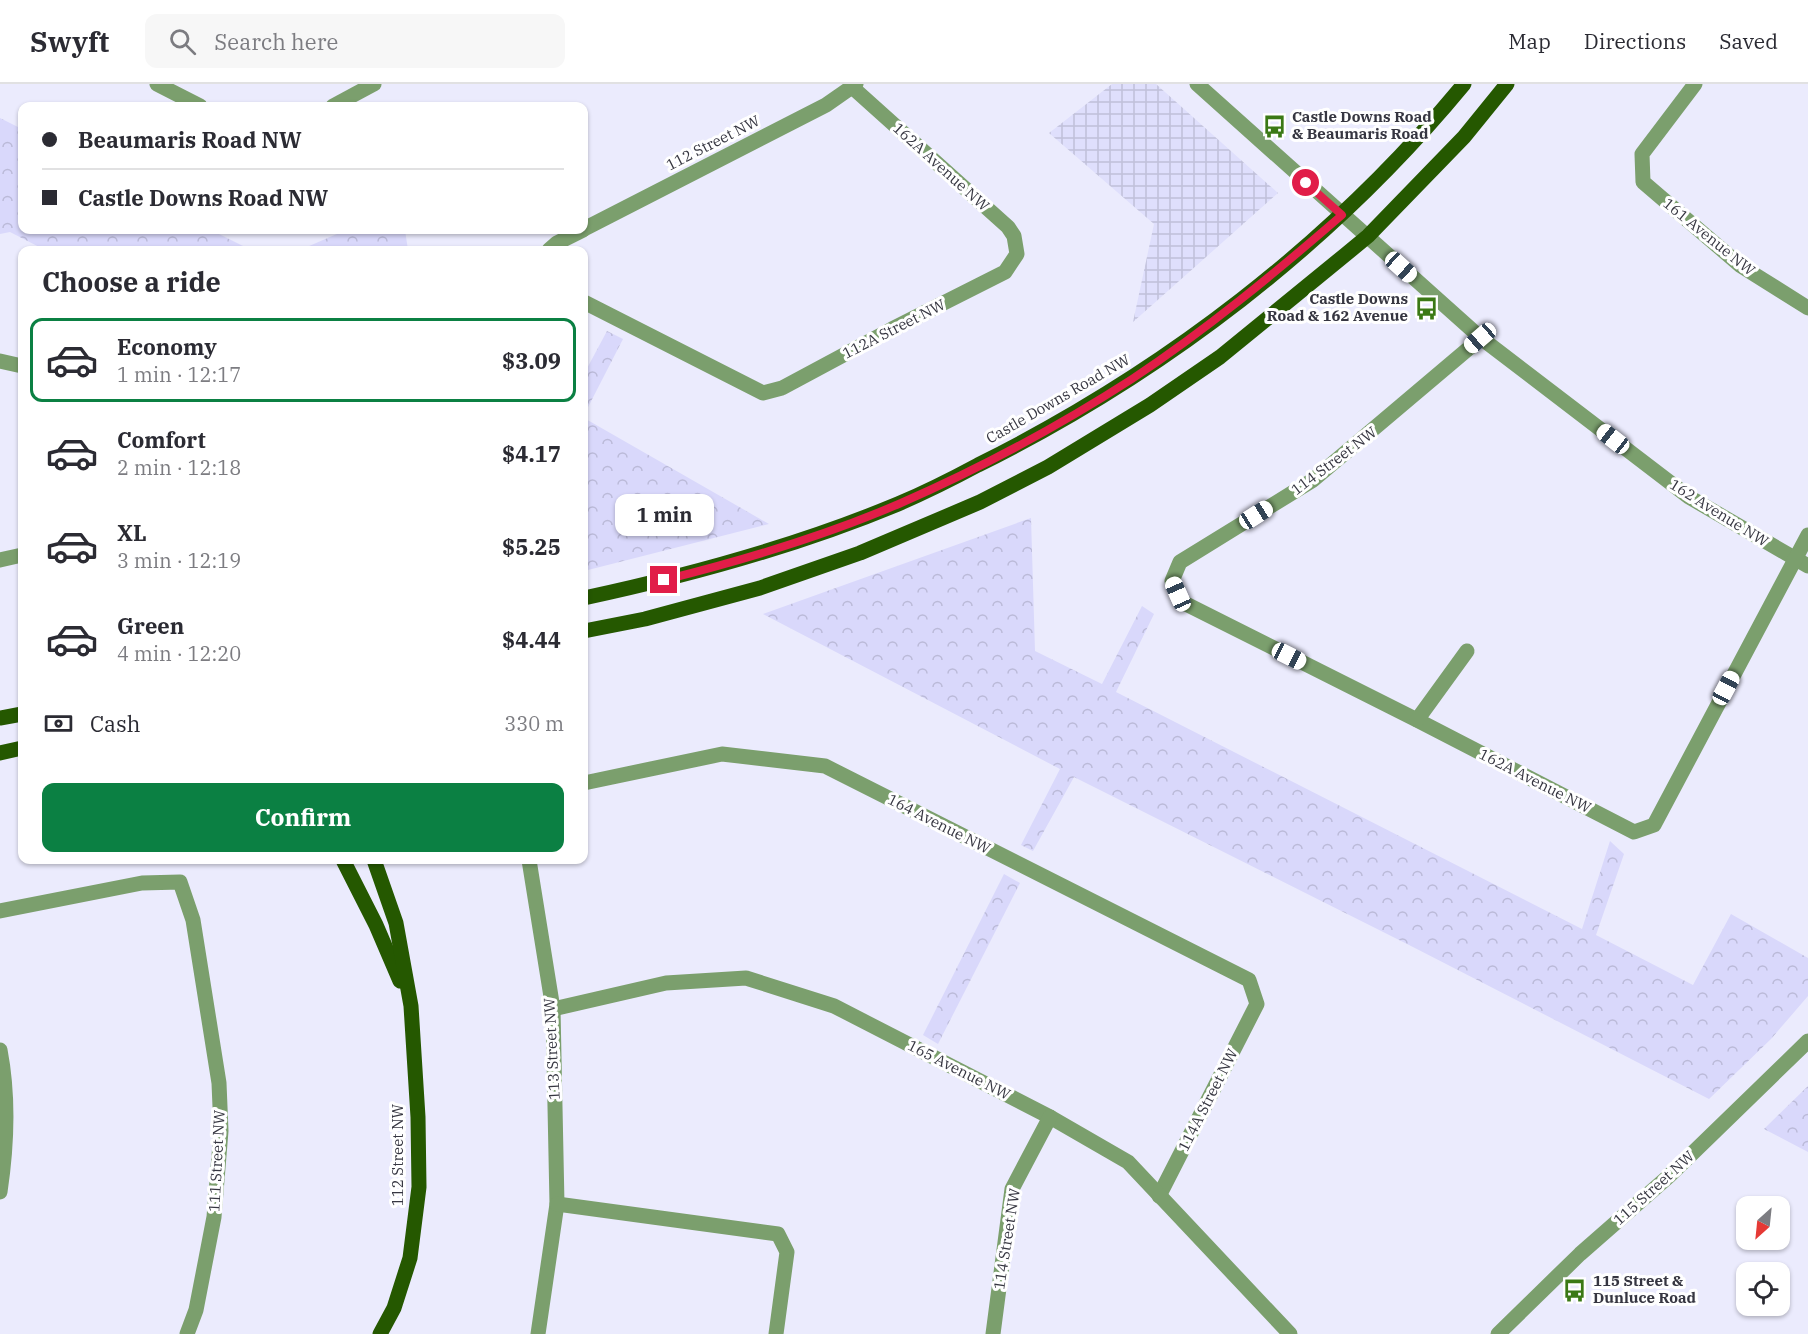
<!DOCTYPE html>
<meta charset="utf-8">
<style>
:root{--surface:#fff;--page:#f7f7f7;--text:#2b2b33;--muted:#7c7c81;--line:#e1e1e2;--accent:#0b8043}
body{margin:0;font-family:"IBM Plex Serif",serif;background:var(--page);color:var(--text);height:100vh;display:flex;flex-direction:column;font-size:22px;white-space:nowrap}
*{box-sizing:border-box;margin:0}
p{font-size:20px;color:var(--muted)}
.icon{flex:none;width:33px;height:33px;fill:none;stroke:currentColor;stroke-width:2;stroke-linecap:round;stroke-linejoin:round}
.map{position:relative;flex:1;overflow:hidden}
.panel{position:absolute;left:18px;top:162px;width:570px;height:618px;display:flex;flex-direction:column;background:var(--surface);border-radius:12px;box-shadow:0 2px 4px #0004}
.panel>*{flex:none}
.banner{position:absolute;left:18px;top:18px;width:570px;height:132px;border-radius:12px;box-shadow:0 2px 4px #0004;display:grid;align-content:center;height:132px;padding:0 24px;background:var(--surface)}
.needle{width:39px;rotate:207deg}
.fabs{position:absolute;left:1736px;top:1112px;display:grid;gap:12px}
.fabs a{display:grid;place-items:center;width:54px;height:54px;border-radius:12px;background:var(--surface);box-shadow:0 2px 4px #0004;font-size:30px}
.end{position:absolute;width:27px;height:27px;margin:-14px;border:8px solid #e11d48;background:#fff;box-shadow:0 0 0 3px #fff}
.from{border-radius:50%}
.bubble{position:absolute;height:42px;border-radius:12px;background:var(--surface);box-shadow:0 2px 4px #0004;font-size:20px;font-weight:700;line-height:42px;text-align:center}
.car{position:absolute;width:18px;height:36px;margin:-18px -9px;border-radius:8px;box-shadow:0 0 4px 2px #0007;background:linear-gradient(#fff 24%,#345 0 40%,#fff 0 76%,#345 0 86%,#fff 0)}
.banner b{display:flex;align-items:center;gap:21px;height:57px;font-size:22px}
.banner b+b{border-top:2px solid var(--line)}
.banner i{width:15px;height:15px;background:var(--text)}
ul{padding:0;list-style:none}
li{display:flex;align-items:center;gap:18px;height:84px;margin:0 12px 9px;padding:0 12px;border:3px solid transparent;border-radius:12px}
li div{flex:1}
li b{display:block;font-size:22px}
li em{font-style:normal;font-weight:700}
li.current{border-color:var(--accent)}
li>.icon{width:54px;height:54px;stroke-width:1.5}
h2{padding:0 24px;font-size:27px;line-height:72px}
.pay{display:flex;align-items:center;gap:15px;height:66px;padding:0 24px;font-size:22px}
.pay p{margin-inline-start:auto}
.primary-button{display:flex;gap:12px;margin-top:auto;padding:12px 24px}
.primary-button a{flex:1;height:69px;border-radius:12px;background:var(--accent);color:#fff;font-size:24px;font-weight:700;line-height:69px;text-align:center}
header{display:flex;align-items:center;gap:36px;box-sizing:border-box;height:84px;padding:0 30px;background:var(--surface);border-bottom:2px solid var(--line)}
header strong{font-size:28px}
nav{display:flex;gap:33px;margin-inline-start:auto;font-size:21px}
.search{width:420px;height:54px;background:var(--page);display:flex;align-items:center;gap:15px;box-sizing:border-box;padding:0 21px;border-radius:12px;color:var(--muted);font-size:22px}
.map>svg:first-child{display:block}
</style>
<header>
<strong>Swyft</strong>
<div class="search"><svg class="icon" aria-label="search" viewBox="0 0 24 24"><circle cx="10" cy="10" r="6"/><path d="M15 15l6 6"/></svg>Search here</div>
<nav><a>Map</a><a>Directions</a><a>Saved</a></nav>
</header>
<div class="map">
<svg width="1808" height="1250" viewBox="0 0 1808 1250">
<defs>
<pattern id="industrial-grid" width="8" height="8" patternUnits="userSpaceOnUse" patternTransform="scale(1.5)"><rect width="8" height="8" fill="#dfdffc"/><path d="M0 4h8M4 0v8" fill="none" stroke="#c0c0d9"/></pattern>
<pattern id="park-crowns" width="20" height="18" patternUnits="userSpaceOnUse" patternTransform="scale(1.5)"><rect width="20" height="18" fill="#d9d8fb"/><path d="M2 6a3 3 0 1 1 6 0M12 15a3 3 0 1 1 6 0" fill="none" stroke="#bbbad8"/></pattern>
</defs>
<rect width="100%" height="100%" fill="#ebebfd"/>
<path fill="url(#industrial-grid)" d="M1112,0H1156L1278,109L1133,238L1154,140L1049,49Z"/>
<g fill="url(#park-crowns)">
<path d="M0,34L22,45V146H220L219,150L251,166H45L10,148L0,150Z"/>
<path d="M346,146H405L408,166H300Z"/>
<path d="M607,247L623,255L584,331V290Z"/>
<path d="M584,334L769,440L584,487Z"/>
<path d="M1031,434L1035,567L1102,600L1142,522L1154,530L1116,608L1582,845L1610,757L1624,770L1596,851L1693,901L1731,830L1808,874V912L1771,955L1709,1015L1411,862L1074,693L1033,767L1021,761L1060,685L763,530Z"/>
<path d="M1004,790L1020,799L938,960L923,951Z"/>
<path d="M1808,1002V1068L1764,1045Z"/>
</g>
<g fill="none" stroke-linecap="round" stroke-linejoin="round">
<g stroke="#7b9f6d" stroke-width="15">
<path d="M157,0L200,22"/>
<path d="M1197,0L1481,254L1689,413L1808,482"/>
<path d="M1695,0L1642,70L1643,98L1741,182L1808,224"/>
<path d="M333,22L374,0"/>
<path d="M584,145L826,21L856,0"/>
<path d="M549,166L557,159L583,146"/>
<path d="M584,218L763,309L782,304L892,245L1005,188L1017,170L1014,152L1008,143L852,3"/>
<path d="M1481,254L1313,396L1180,478L1172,497L1182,518L1417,636L1634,748L1654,741L1808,451"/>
<path d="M0,277L22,282"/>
<path d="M0,476L22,471"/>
<path d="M1417,636L1467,567"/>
<path d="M584,699L722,670L825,682L1249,896L1257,920L1159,1112"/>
<path d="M529,776L553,925L557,1120L538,1250"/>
<path d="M0,827L142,799L180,798L193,836L219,999L221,1047L214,1133L196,1226L187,1250"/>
<path d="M553,925L666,899L746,894L834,922L1050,1033L1128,1078L1290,1250"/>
<path d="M0,966C9,1013 7,1061 0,1108"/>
<path d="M557,1120L778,1150L787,1168L776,1250"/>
<path d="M993,1250L1012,1105L1050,1033"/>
<path d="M1498,1250L1580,1170L1669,1092L1808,957"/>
</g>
<g stroke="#255800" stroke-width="15">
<path d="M584,514C691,491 797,462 898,420C926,408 952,395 978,381C1163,289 1332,160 1464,0"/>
<path d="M584,547L645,535L760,504L860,469L980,418L1048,383L1150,321L1220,273L1345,171L1368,152L1464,53L1507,0"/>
<path d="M0,634L22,630"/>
<path d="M0,669L22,664"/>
<path d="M343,776L376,841L400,897"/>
<path d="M374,776L396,839L411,922L418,1033L419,1103L410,1174L394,1224L380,1250"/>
</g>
</g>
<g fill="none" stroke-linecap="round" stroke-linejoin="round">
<path stroke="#e11d48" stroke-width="8" d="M664,496C744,476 825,452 901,419C981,384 1059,342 1132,295C1206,246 1275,189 1342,131L1306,99"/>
</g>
<defs>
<symbol id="bus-bare" viewBox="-9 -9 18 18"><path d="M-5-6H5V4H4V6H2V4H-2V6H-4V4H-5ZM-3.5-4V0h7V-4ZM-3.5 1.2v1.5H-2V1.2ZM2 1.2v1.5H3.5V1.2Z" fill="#3b7916" stroke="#fff" stroke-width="2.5" paint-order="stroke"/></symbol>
</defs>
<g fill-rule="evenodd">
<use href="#bus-bare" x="1258" y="26" width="33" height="33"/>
<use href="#bus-bare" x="1410" y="208" width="33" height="33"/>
<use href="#bus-bare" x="1558" y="1190" width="33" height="33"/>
</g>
<g text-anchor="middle" stroke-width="6" stroke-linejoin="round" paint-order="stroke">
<g font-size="15" font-weight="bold" fill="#363641" stroke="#fff" text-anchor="start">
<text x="1292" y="38">Castle Downs Road<tspan x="1292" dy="17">&amp; Beaumaris Road</tspan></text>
<text x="1408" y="220" text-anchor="end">Castle Downs<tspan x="1408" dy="17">Road &amp; 162 Avenue</tspan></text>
<text x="1593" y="1202">115 Street &amp;<tspan x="1593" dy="17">Dunluce Road</tspan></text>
</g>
<g font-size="15" fill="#363641" stroke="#fff">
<text transform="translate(713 59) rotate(-27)" y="5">112 Street NW</text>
<text transform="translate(941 83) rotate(42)" y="5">162A Avenue NW</text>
<text transform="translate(1709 153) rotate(39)" y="5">161 Avenue NW</text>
<text transform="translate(894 245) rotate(-27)" y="5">112A Street NW</text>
<text transform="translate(1058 315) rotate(-30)" y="5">Castle Downs Road NW</text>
<text transform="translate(1334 377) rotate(-37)" y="5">114 Street NW</text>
<text transform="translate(1719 429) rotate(32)" y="5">162 Avenue NW</text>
<text transform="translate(1535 697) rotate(27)" y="5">162A Avenue NW</text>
<text transform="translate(939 740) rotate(27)" y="5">164 Avenue NW</text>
<text transform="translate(552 965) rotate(-93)" y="5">113 Street NW</text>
<text transform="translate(959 986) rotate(27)" y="5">165 Avenue NW</text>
<text transform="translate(1208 1016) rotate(-63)" y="5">114A Street NW</text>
<text transform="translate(398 1071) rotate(-90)" y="5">112 Street NW</text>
<text transform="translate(217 1077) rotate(-87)" y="5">111 Street NW</text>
<text transform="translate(1654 1104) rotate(-42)" y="5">115 Street NW</text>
<text transform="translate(1007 1155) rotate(-81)" y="5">114 Street NW</text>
</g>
</g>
</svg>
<div class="fabs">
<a><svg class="needle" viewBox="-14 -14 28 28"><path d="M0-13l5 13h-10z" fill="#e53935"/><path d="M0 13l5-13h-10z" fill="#7c7c81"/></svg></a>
<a><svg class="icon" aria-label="locate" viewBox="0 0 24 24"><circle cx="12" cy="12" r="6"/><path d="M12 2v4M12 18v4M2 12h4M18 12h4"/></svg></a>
</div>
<i class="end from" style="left:1306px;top:99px"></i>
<i class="end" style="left:664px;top:496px"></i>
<div class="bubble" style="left:615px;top:410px;width:99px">1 min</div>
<i class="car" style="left:1401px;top:183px;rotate:132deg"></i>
<i class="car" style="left:1480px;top:254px;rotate:229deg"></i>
<i class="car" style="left:1613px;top:355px;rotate:308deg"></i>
<i class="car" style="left:1256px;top:431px;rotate:58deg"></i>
<i class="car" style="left:1178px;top:510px;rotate:336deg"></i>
<i class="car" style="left:1289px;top:572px;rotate:117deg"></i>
<i class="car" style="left:1726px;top:604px;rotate:28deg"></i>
<div class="banner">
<b><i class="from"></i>Beaumaris Road NW</b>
<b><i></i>Castle Downs Road NW</b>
</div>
<section class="panel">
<h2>Choose a ride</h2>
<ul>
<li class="current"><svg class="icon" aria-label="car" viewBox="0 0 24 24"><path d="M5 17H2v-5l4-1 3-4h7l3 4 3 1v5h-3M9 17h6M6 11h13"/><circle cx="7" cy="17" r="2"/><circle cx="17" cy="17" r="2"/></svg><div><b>Economy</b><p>1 min · 12:17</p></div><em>$3.09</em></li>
<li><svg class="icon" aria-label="car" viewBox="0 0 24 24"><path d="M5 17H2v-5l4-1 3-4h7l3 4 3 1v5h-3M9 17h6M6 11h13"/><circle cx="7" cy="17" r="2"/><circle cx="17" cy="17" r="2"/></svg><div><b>Comfort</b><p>2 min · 12:18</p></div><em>$4.17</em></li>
<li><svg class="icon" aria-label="car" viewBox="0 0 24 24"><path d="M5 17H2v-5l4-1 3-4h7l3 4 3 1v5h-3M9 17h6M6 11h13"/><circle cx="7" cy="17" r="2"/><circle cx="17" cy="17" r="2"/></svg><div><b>XL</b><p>3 min · 12:19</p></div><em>$5.25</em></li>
<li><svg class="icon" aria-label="car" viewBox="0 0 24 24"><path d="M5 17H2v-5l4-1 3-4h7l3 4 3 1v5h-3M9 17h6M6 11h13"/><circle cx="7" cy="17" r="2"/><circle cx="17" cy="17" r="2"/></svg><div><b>Green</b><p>4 min · 12:20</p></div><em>$4.44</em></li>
</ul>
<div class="pay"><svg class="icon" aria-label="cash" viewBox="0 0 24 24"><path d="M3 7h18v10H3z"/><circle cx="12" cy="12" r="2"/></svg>Cash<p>330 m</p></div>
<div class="primary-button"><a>Confirm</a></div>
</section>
</div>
